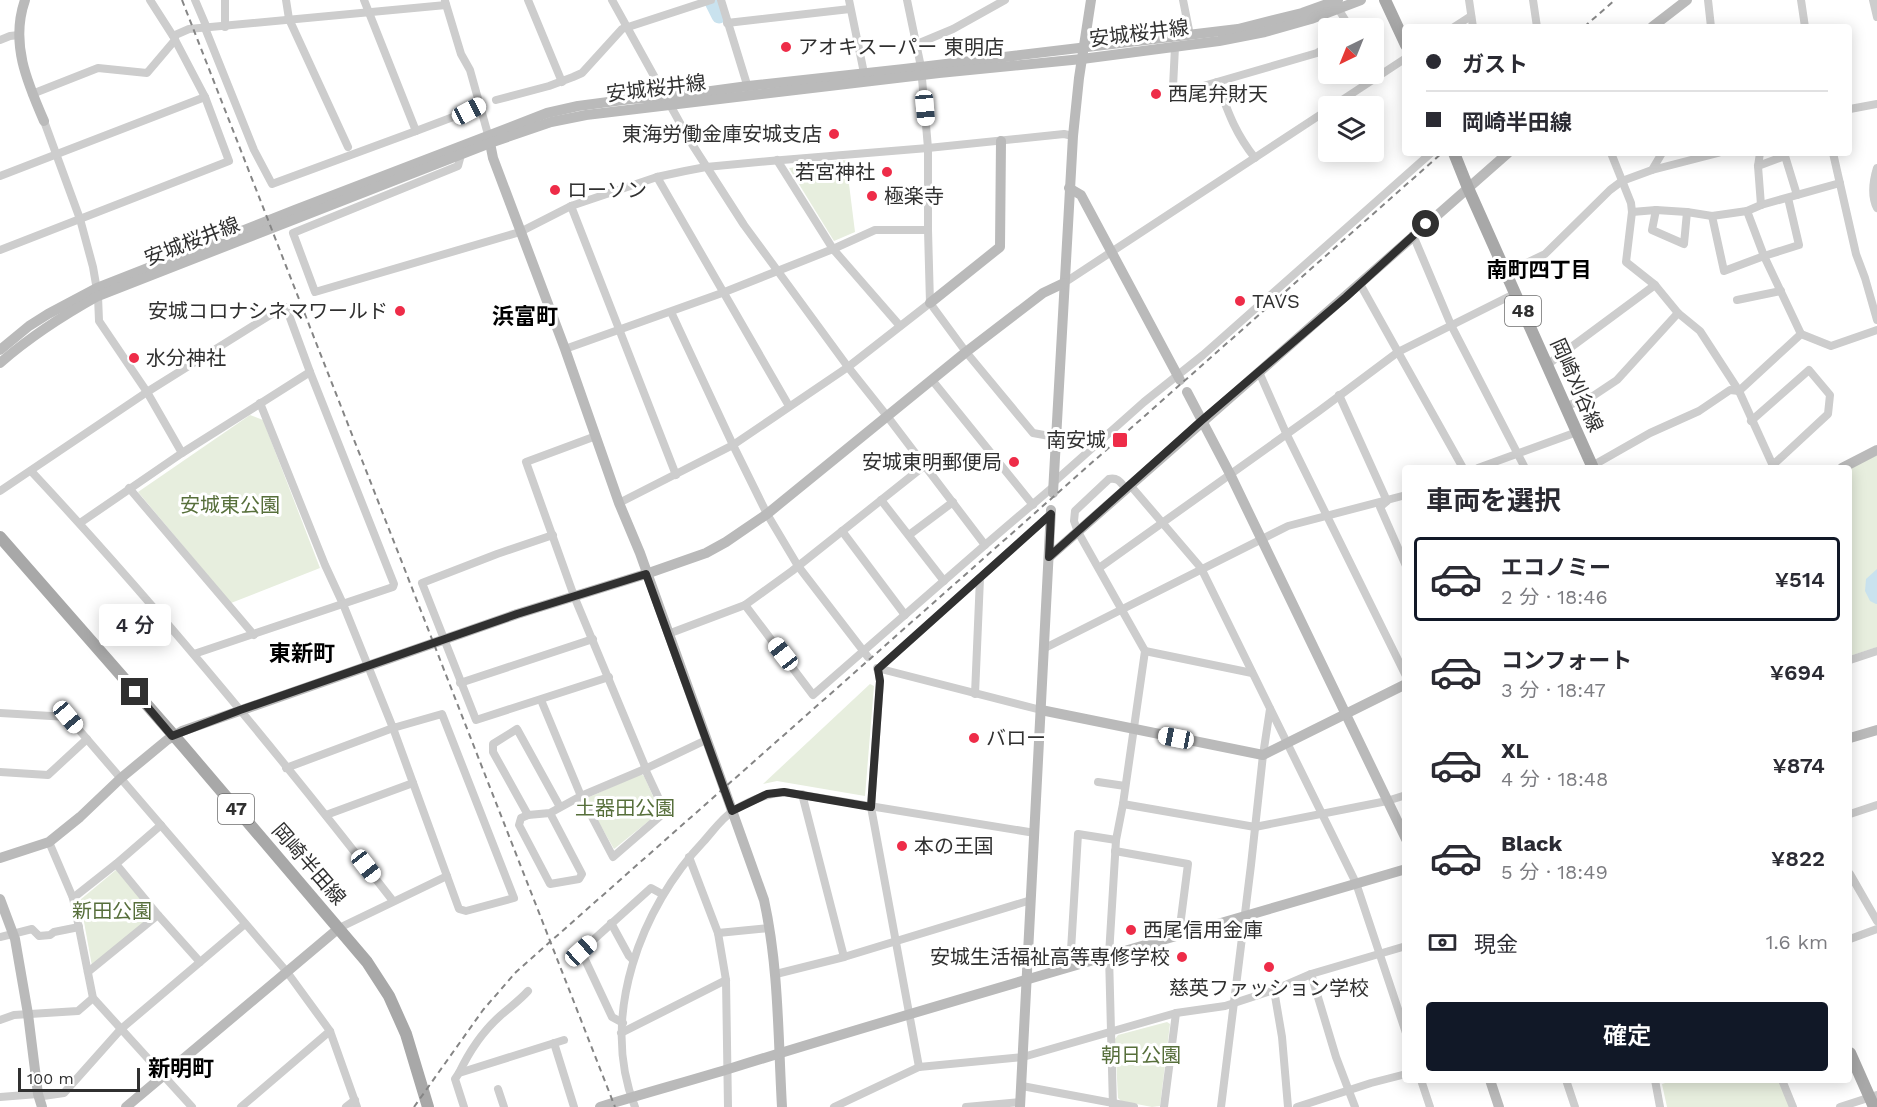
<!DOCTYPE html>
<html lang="ja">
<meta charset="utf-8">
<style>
:root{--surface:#fff;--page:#f2f2f3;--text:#2b2b33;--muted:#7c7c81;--line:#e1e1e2;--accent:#111827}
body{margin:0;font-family:"Work Sans","Noto Sans JP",sans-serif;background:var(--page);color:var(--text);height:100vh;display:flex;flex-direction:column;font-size:22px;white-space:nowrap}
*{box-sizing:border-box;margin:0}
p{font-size:20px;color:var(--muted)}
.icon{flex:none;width:33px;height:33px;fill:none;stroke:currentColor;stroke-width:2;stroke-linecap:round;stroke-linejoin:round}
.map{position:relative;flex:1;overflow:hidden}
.side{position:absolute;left:1402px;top:465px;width:450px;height:618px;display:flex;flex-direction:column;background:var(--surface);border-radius:6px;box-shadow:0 3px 15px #0003}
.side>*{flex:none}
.banner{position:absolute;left:1402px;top:24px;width:450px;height:132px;border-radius:6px;box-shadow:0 3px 15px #0003;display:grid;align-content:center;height:132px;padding:0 24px;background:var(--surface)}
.needle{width:39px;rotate:223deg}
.controls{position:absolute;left:1318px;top:18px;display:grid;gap:12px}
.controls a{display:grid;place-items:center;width:66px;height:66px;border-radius:6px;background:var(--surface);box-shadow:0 3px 15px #0003;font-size:30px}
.scale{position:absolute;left:18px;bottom:15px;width:122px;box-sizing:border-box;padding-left:6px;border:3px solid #303030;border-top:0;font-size:16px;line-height:21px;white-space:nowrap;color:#303030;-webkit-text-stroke:4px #fff;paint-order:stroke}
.end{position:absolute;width:27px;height:27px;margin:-14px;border:8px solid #303030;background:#fff;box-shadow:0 0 0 3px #fff}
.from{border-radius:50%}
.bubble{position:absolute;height:42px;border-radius:6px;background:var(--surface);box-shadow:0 3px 15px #0003;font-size:20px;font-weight:600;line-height:42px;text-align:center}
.car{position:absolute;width:18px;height:36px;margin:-18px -9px;border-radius:8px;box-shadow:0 0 4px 2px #0007;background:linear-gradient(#fff 24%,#345 0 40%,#fff 0 76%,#345 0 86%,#fff 0)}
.banner b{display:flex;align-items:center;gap:21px;height:57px;font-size:22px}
.banner b+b{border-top:2px solid var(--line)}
.banner i{width:15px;height:15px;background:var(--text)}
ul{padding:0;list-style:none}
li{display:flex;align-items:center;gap:18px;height:84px;margin:0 12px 9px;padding:0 12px;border:3px solid transparent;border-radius:6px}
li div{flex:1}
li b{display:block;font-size:22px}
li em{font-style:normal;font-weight:600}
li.active{border-color:var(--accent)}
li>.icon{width:54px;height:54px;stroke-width:1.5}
h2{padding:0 24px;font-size:27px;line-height:72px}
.pay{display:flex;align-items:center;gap:15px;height:66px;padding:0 24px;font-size:22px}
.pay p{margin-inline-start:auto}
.primary-button{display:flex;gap:12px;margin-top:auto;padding:12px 24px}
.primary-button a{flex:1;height:69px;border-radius:6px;background:var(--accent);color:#fff;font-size:24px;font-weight:600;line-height:69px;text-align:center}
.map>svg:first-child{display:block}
</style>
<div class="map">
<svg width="1877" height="1107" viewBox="0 0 1877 1107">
<rect width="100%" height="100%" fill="#fff"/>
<g fill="#e7eede">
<path d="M846,160L855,232L834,241L789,168Z"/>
<path d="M250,415L263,420L320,568L231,603L138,492Z"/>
<path d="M1877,455V647L1850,656V468Z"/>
<path d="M870,684L874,686L865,796L777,781L763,784Z"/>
<path d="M641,774L644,776L660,812L614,849L587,802V798Z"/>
<path d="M116,870L155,915L92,966L80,900Z"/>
<path d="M1167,1022L1170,1024L1160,1106L1152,1107L1121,1101L1118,1098L1115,1039L1118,1035Z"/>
<path d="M1675,1080H1780L1790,1107H1667L1662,1084Z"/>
</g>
<path fill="#c9e2ee" d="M1877,569V604H1876L1870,601L1865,591L1866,579Z"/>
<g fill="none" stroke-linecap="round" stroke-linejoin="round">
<path stroke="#c9e2ee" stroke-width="15" d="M711,0L719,16"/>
<g stroke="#cdcdcd" stroke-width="8">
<path d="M195,0L207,28"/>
<path d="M225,0V27"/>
<path d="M286,0L289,19L348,147"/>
<path d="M364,0L416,131"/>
<path d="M528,0L562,82"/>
<path d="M612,0L690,141L744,225L848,367L887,416L985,545"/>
<path d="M721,0L749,91"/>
<path d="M849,0L864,73"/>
<path d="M907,0L921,67L928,148V230L930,303L966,352L1033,433L1055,437"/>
<path d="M1183,0L1190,35"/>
<path d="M1469,0L1473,27"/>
<path d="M1533,0L1537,27"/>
<path d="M1708,0L1711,27"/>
<path d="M1801,0L1805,27"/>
<path d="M1873,0L1877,17"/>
<path d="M445,1L461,54L470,70L489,138"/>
<path d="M1339,10L1349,26L1348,28"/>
<path d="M727,23L850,9"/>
<path d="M1454,27L1471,16"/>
<path d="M205,28L254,150L272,184L416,131L469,111L480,105"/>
<path d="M173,36L189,29L446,5"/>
<path d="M0,40L10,36L19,35"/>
<path d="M917,44L953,29L1005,0"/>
<path d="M1175,47L1173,87L1186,91L1317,53L1329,45"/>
<path d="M1217,82C1228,112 1235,133 1255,158"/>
<path d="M32,94L98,68L147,73L175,40"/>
<path d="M496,100L549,86L573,77L582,73L622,29L711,0"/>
<path d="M1333,106L1406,58"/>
<path d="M1850,109L1877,104"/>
<path d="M44,121L80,219L93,267L98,296L99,321L147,392L182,453"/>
<path d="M1611,153L1631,203L1632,212L1656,210L1687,212L1712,216L1747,211"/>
<path d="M1760,153L1758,166L1761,205"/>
<path d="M1833,153L1856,254L1865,278L1877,320"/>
<path d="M461,155L458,166L293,233L315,292L520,232L571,206L657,177L685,171L706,167L770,161L928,148L1064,134L1073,136"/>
<path d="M777,160L833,249L900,326"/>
<path d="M1758,166L1785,156L1797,195"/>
<path d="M1877,168C1873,181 1871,196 1877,208"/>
<path d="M1652,170L1718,153"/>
<path d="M0,176L205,97"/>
<path d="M657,177L789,406"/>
<path d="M571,206L676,475"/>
<path d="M1656,210L1652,230L1684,244L1687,212"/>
<path d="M1632,212L1626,262L1655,285L1678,313L1700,331L1739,391L1774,468"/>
<path d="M1712,216L1724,271L1764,256L1799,245L1788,198"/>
<path d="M1413,235L1451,325L1525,468"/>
<path d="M0,250L229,161L205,97L173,36L150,0"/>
<path d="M1506,273L1545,254L1610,190L1622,181L1652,170L1662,153"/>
<path d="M1064,283L1329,109"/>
<path d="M1360,284L1398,352L1516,293"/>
<path d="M1737,300L1781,291"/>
<path d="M671,312L733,445L767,514L798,566L868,657"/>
<path d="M1801,334L1764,256L1747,211L1761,205L1840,183"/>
<path d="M565,349L722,293L833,249L875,230H928"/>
<path d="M1547,365L1655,285"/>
<path d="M1259,372L1286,433L1406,676"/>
<path d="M932,380L1033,505"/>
<path d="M1339,395L1387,501"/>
<path d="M260,403L325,565L343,604L393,728L459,909L466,911L514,898L442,714L393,728L286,768"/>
<path d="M1564,407L1593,396L1617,380L1678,313"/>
<path d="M1751,421L1809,370L1830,395L1828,414L1773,465"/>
<path d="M1592,466L1650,433L1699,411L1730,390L1739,391L1801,334L1831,346L1877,330"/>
<path d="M1478,468L1577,432"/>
<path d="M31,471C159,608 278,753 393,901"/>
<path d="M1054,482L1144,402L1203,355L1431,153"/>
<path d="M1130,485L1201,568L1356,883L1406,1033"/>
<path d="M129,488L254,635"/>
<path d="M0,491L147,392L283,307H286L310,372L182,453L80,523"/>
<path d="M881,500L944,581"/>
<path d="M1386,502L1380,507L1406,566"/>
<path d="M619,503L733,445L848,367L930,303"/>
<path d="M842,531L905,615"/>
<path d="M553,535L497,554L422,583L476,720L609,677"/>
<path d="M909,535L953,502"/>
<path d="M1099,568L1319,411L1398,352L1463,468"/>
<path d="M745,605L813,695L985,545L1053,487"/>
<path d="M668,634L745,605L792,571L924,466"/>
<path d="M1045,648L1288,526L1406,495"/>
<path d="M1145,651L1252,673"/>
<path d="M194,654L393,587L394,584L310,372"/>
<path d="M1850,660L1877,651"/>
<path d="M877,668L1041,710"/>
<path d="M878,669L880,681L871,807L919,1067"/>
<path d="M878,669L1051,514"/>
<path d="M460,683L593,639"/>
<path d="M975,694L980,578"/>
<path d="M541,700L581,796L613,857L665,812L645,769L644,764L574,596L526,462L596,436"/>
<path d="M0,713L68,717L287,972L330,1031L357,1107"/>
<path d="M0,772L48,775L87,739"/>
<path d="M1098,782L1125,786"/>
<path d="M802,794L844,957"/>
<path d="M1123,804L1255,827L1387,801L1406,795"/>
<path d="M550,813L582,874L579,879L550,884L519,825L521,818L528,815L550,813L581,796L645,769L706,740"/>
<path d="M1850,814L1877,805"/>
<path d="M326,815L413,783"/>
<path d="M528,815L493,752V744L517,729L560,807"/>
<path d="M49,842L73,898L93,998L192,1107"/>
<path d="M1115,851L1188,864L1179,934"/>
<path d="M689,857L718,933L726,980L728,1107"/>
<path d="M116,864L158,915L200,962"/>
<path d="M1850,874L1877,921"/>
<path d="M73,898L116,864L161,825"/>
<path d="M611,923L629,956L633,960"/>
<path d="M339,928L447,876"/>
<path d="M718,933L770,928"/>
<path d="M0,937L32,929L39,936L50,935L54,932L79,927"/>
<path d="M1850,939L1877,929"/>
<path d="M1070,967L1078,834L1116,840"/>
<path d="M88,972L158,915"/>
<path d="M776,974L844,957L1031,900"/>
<path d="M1311,974L1336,1057L1355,1107"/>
<path d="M1274,990L1282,1037L1288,1107"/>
<path d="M0,1020L14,1015L78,1011L93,998"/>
<path d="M623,1023L612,1017L581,951L651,888L662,894"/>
<path d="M621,1033L726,980"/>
<path d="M554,1043L574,1107"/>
<path d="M459,1073C469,1052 482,1032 500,1016C510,1007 519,1001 528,991"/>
<path d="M1421,1080L1430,1107"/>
<path d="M1566,1080L1575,1107"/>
<path d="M1655,1080L1660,1107"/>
<path d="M1782,1080L1793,1107"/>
<path d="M1022,1086L1134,1107"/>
<path d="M498,1089L504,1107"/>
<path d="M0,1097L38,1094L43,1096L64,1093L121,1029L245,924"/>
<path d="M241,1107L330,1031"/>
<path d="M346,1107L355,1100"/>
<path d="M464,1107L455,1079L459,1073L564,1040"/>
<path d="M635,1107C599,1017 641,907 704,841C713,831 722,818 733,811C748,801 767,794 784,792L1035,833"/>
<path d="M834,1107L919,1067L1023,1057L1176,1013L1225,1006L1274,990L1311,974L1406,946"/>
<path d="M966,1107L1020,1102"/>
<path d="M1113,1107L1109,955L1116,840L1123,804L1145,651L1078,532L1074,521L1075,511L1109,479C1118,477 1121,483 1126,489"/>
<path d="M1164,1107L1176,1013"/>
<path d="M1221,1107L1251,865L1263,755L1270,709"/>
<path d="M1297,1107L1371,1083L1406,1074"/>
<path d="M1840,1107L1877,1095"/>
</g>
<g stroke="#bababa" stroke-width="10">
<path d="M25,0C10,43 27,82 44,121"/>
<path d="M1652,27L1687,0"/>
<path d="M490,143L493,158L565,349L619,503L640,553L764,900C779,968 778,1038 782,1107"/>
<path d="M1069,188L1081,195L1180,380"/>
<path d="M930,303L1000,247L1001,141"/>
<path d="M0,350L29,326L48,314L97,288L295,210L547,113L578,106L631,99L667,97L748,86L904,69L1238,29L1302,13L1338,0"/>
<path d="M0,363C31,336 62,316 98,296L490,143L551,122L586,115L939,73L1082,59L1219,41L1265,32L1311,19L1361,0"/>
<path d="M1187,392L1230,474L1406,839"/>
<path d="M1842,468L1877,450"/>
<path d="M1053,493L1073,136L1079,78L1091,0"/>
<path d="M1049,557L1508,153"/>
<path d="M1041,710L1263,755L1406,684"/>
<path d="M1850,738L1877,730"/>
<path d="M0,858L49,842L80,817L121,778L167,740L182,731L517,614L646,574L706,553L726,542L767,514L966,352L1043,293L1064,283"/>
<path d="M0,899L15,939L28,1014L38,1094L42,1107"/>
<path d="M1490,1080L1499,1107"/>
<path d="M126,1107L339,928"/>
<path d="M600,1107C644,1093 690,1081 735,1067C958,998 1182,935 1406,869"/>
<path d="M1020,1107L1051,510"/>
</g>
<g stroke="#a8a8a8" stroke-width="12">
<path d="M1385,0L1406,45"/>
<path d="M1454,153L1468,188L1593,468"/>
<path d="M0,537L183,746L367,962L389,996L406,1034L428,1107"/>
<path d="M1850,1053L1874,1107"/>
</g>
<g stroke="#858585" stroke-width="2" stroke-dasharray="6 4.5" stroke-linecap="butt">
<path d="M182,0L615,1107"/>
<path d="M1584,27L1615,0"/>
<path d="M414,1107L483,1010L516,972L1442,153"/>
</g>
</g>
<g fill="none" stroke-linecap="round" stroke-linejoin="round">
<path stroke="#303030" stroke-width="8" d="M135,692L172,736L240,710L517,614L646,574L732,811L767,794L784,792L871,807L880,681L878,669L1051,514L1049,557L1201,421L1346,297L1426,224"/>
</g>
<g fill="#ee2c48" stroke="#fff" stroke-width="2">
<circle cx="786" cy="47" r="6"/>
<circle cx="1156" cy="94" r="6"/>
<circle cx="834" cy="134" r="6"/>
<circle cx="887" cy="172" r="6"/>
<circle cx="555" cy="190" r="6"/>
<circle cx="872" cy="196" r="6"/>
<circle cx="1240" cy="301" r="6"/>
<circle cx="400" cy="311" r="6"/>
<circle cx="134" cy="358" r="6"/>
<rect x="1112" y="432" width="16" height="16" rx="3"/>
<circle cx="1014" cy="462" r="6"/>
<circle cx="974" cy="738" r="6"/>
<circle cx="902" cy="846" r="6"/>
<circle cx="1131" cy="930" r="6"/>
<circle cx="1182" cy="957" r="6"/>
<circle cx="1269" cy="967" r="6"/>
</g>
<g text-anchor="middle" stroke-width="6" stroke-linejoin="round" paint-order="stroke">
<g fill="#fff" stroke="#6e6e6e" stroke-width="1.5">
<rect x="1505" y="296" width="36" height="30" rx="4.5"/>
<rect x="218" y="794" width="36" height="30" rx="4.5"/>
</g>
<g font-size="18" font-weight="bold" fill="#303030">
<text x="1523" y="317">48</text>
<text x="236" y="815">47</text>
</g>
<g font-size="20" fill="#303030" stroke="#fff">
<text transform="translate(1139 33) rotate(-7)" y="7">安城桜井線</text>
<text transform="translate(656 88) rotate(-7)" y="7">安城桜井線</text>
<text transform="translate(192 241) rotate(-21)" y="7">安城桜井線</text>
<text transform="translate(1577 385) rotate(66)" y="7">岡崎刈谷線</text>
<text transform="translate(309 864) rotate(49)" y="7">岡崎半田線</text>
</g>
<g font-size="20" fill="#303030" stroke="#fff" text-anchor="start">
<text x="798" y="54">アオキスーパー 東明店</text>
<text x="1168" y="101">西尾弁財天</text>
<text x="822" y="141" text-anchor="end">東海労働金庫安城支店</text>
<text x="875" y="179" text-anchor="end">若宮神社</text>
<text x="567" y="197">ローソン</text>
<text x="884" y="203">極楽寺</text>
<text x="1252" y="308">TAVS</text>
<text x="388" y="318" text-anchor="end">安城コロナシネマワールド</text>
<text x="146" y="365">水分神社</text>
<text x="1106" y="447" text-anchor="end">南安城</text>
<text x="1002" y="469" text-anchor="end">安城東明郵便局</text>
<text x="986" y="745">バロー</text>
<text x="914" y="853">本の王国</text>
<text x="1143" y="937">西尾信用金庫</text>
<text x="1170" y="964" text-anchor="end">安城生活福祉高等専修学校</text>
<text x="1269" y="995" text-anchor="middle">慈英ファッション学校</text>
</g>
<g font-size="20" fill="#576f3b" stroke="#fff">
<text x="230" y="512">安城東公園</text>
<text x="625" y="815">土器田公園</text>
<text x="112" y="918">新田公園</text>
<text x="1141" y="1062">朝日公園</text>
</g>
<g font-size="21" font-weight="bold" fill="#000" stroke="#fff">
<text x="1539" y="277">南町四丁目</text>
</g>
<g font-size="22" font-weight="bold" fill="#000" stroke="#fff">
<text x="525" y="324">浜富町</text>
<text x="302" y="661">東新町</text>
<text x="181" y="1076">新明町</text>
</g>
</g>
</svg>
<div class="controls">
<a><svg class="needle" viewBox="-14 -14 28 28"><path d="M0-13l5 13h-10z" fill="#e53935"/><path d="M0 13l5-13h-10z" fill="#7c7c81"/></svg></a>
<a><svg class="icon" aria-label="layers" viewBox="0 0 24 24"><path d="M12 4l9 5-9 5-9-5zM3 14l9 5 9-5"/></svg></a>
</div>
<div class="scale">100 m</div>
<i class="end from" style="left:1426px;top:224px"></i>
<i class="end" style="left:135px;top:692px"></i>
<div class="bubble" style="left:99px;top:604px;width:72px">4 分</div>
<i class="car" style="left:925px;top:108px;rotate:175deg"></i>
<i class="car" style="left:469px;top:111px;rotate:62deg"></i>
<i class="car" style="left:783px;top:654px;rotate:322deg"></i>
<i class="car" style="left:68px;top:717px;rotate:140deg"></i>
<i class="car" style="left:1176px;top:738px;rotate:281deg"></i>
<i class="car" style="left:366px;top:866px;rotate:142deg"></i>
<i class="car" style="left:581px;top:951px;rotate:48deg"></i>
<div class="banner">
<b><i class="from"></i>ガスト</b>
<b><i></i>岡崎半田線</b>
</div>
<section class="side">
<h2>車両を選択</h2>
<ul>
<li class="active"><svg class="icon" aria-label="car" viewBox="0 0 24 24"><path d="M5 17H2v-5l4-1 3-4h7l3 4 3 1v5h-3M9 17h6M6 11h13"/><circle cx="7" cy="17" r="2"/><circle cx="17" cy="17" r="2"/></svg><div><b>エコノミー</b><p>2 分 · 18:46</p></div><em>¥514</em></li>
<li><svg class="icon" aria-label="car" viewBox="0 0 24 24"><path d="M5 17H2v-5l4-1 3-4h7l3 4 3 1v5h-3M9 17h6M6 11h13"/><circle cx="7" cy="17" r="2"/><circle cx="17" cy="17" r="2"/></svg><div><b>コンフォート</b><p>3 分 · 18:47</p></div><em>¥694</em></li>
<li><svg class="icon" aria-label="car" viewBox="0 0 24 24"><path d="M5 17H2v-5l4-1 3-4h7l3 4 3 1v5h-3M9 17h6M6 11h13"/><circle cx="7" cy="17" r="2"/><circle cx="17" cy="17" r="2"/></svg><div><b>XL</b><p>4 分 · 18:48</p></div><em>¥874</em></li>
<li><svg class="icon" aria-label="car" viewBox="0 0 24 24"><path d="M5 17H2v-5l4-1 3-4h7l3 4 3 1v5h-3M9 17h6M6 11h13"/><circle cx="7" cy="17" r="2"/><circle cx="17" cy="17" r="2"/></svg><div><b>Black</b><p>5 分 · 18:49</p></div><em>¥822</em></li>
</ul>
<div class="pay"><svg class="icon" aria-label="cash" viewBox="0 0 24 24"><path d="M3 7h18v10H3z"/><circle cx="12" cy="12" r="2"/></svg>現金<p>1.6 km</p></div>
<div class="primary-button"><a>確定</a></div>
</section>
</div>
